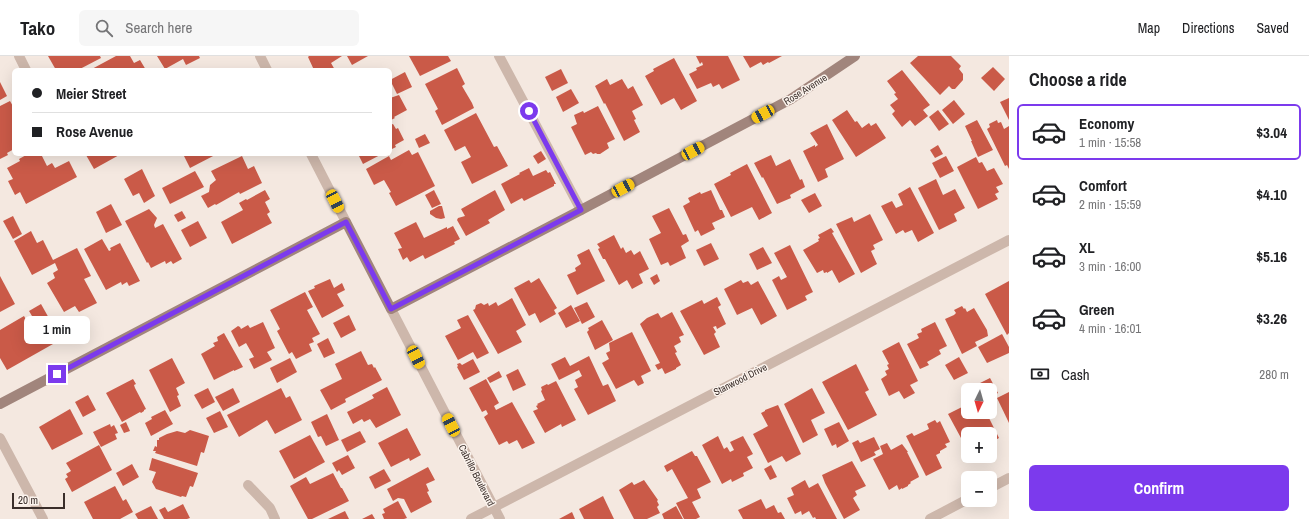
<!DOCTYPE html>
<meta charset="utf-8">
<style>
:root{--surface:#fff;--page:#f6f6f6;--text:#202124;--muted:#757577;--line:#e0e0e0;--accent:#7c3aed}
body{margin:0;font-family:"Archivo Narrow",sans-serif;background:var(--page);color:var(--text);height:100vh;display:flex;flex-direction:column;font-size:15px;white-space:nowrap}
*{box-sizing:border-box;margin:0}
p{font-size:13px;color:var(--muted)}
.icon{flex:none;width:22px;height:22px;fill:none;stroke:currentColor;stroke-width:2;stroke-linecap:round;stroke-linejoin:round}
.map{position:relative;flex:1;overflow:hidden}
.side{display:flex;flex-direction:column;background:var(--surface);width:300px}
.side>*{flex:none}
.banner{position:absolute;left:12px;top:12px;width:380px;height:88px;border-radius:6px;box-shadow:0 4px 16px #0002;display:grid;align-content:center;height:88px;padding:0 20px;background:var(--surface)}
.needle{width:26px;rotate:185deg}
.tools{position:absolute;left:961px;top:327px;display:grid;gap:8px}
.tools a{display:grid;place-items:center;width:36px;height:36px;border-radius:6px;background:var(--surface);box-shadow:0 4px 16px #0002;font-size:20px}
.scale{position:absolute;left:12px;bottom:10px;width:53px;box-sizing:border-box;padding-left:4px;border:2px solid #3a2e2a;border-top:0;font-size:11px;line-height:14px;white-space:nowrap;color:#3a2e2a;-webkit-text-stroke:3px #fbf3ed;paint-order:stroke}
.end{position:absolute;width:18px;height:18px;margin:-9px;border:5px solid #7c3aed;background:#fff;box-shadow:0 0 0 2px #fff}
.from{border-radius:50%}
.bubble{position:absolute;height:28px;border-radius:6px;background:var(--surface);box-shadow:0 4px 16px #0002;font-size:13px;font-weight:700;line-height:28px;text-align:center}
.car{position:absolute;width:12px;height:24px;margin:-12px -6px;border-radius:5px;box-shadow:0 0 3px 1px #0007;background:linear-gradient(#f5c518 24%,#345 0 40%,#f5c518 0 76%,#345 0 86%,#f5c518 0)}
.banner b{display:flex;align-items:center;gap:14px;height:38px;font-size:15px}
.banner b+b{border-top:1px solid var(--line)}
.banner i{width:10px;height:10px;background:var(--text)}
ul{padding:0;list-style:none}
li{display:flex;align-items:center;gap:12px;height:56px;margin:0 8px 6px;padding:0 12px;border:2px solid transparent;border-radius:6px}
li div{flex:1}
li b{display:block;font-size:15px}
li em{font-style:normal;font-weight:700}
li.active{border-color:var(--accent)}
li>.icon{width:36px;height:36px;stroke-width:1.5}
h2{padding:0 20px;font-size:18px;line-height:48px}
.pay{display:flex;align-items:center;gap:10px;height:44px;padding:0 20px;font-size:15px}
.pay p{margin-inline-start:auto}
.cta{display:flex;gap:8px;margin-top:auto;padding:8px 20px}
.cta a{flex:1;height:46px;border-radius:6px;background:var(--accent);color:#fff;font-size:16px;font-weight:700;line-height:46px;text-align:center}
header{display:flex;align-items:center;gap:24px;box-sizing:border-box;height:56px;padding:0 20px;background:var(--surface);border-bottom:1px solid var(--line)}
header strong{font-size:19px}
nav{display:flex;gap:22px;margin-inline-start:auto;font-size:14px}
.search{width:280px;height:36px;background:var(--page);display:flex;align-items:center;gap:10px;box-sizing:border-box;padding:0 14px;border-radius:6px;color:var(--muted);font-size:15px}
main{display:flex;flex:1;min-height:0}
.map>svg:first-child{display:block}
</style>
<header>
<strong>Tako</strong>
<div class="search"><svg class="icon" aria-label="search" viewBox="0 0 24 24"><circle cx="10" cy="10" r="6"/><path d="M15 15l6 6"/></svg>Search here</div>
<nav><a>Map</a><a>Directions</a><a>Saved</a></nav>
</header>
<main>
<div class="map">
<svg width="1009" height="463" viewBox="0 0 1009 463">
<rect width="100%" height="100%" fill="#f4e8e0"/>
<g fill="#ca5a48">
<path d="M48,0H100L101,2L78,14H56Z"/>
<path d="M116,0H130L134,7L140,4L146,14H90Z"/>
<path d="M157,0H199L200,2L186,9L183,3L165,13Z"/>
<path d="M309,0H342L331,7L335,14H314L308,1Z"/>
<path d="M347,0H368L352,9Z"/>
<path d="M409,0H448L451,5L420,20Z"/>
<path d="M696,0H728L740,24L722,33L719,28L713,31L711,27L697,33L689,18L697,14L696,12L703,9L702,6L700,8Z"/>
<path d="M743,0H782L769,7L768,6L763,9L761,6L750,12Z"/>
<path d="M918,0H951L961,10L959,13L963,18V24L955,33H952L949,30L940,39L910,7Z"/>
<path d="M674,2L697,45L681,54L674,42L661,49L645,20L654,15L653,13Z"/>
<path d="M993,11L1005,23L994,35L981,22Z"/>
<path d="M457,12L465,28L462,30L472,47L474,52L442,69L435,55L438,53L425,28Z"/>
<path d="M561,13L568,27L552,35L545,21Z"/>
<path d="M902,14L930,49L923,54L928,60L915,70L910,64L902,71L892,58L895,55L890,49L898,43L894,38L896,37L887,25Z"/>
<path d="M405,16L412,31L397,38L390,24Z"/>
<path d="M607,23L610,29L622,23L628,33L633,30L643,49L632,55L636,63L634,64L640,76L624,85L605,47L604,48L595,30Z"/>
<path d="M0,26L7,40L0,44Z"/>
<path d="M571,33L579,47L563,56L556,41Z"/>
<path d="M399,39L407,54L394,61L395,62L391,64L390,61V42Z"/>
<path d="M1009,42V64L1000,46Z"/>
<path d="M954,44L965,58L953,68L942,54Z"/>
<path d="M10,45L14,52V57L13,58L14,61V93L7,97L8,99L0,103V50Z"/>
<path d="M598,50L615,83L607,87L609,92L600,98H597L596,97L593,98L591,96L585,99L571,71L577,68L574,59L583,55L584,57Z"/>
<path d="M847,54L855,66L857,65L862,72L869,67L871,70L876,67L886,82L856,101L832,64Z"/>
<path d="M938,54L949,68L939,75L929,61Z"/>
<path d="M476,57L494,91L497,90L508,110L472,128L461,106L471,101L465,90L455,95L444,74Z"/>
<path d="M977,64L993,94L978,101L971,85H972L965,70Z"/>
<path d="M997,64L998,67L1001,66L1004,73L1009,70V113L1007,109L1005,110L987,73L990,71L989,68Z"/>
<path d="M393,68L396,73L398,72L404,84L395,89L396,91L390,94V69Z"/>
<path d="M827,68L844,103L825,113L828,121L818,126L803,95L815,89V91L818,89L810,77Z"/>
<path d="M425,78L430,87L419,92L415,83Z"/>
<path d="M938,89L943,98L935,102L930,94Z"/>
<path d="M409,94L412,99L418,96L435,130L396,150L389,137L391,136L384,124L374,129L366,113L389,100L391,104Z"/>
<path d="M541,95L546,103L538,108L533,100Z"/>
<path d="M28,98H41L47,110L52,107L55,112L69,105L77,121L26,148L20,136L15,139L8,125L13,123L7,112L20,105L19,103Z"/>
<path d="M87,98H121L94,113L86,99Z"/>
<path d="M183,98H217L190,112Z"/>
<path d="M358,98H382L363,108Z"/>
<path d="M771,99L776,110L790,103L800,124L802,123L805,131L790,139L791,142L777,148L763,121L762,122L754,107Z"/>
<path d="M242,100L248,113L254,110L262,127L240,138L239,136L216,149L215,148L208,152L201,140L209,136L210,129L216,124L211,115Z"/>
<path d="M946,100L954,115L940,122L932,107Z"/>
<path d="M976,101L979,107L982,106L987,115L994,112L1003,128L996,131L999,136L995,138L998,143L978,153L957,111Z"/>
<path d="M747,108L772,157L759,164L752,151L731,161L714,128L731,119L730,117Z"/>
<path d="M529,112L533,120L546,114L548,117L550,116L556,128H554V130L524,145L522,142L511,148L501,128L520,118L519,117Z"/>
<path d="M142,113L155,140L144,147L139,137L133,140L124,123Z"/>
<path d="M195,115L204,131L170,148L162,132Z"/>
<path d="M936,123L943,139L955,133L965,152L954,158L957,165L939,174L918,132Z"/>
<path d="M910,131L934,177L918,186L912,174L905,177L903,174L896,178L881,150L892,145L896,152L903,149L898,138Z"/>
<path d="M265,134L270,143L265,146L270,156L267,158L272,167L232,188L221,166L243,154L239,147L246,143L247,144Z"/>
<path d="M434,134L441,148L432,152L425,139Z"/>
<path d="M495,134L505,154L488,164L490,167L466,180L457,164L458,162L465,160L461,153Z"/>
<path d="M711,134L720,154H722L725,161L712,167L715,173L701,180L698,174L695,176L683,150L690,146L688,142L700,136L701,138Z"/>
<path d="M815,137L822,150L809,157L801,144Z"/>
<path d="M111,148L122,169L106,177L96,156Z"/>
<path d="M439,150H442L445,162L441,163L436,162L430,158V155Z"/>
<path d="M669,152L683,179L686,178L689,185L681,190L686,202L670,210L668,206L661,209L649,183L661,177L652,160Z"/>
<path d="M149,153L157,162L154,169L155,172L163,168L182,203L173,208L171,205L166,208L165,205L151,212L148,206L147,207L125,165Z"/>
<path d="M182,155L186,162L178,166L174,159Z"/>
<path d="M870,158L883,184L873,189L875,193L871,195L877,208L861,217L836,168L852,161L854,166Z"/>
<path d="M13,160L22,178L13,183L3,165Z"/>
<path d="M198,165L207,182L190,191L181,174Z"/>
<path d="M416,166L424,182L447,171V173L453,170L460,183L454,186L455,188L425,203L423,199L410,206L407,201L403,204L398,193L402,192L394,177Z"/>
<path d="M831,172L834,176L832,177L855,218L839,227L832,214L827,217V216L824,217L823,214L817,217L803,194L819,185L818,183L820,182L818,179Z"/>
<path d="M31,175L37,187L43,184L53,204L77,192L91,220L84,223L97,247L79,256L75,250L64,256L47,227L55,222L53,217L58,214L55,207L32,219L14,185Z"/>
<path d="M614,179L621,193L623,191L626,197L631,194L634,199L640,195L649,213L639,218L643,227L632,233L627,224L619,229L605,203H603L598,193L600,192L597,188Z"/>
<path d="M102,183L109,195L111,194L110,192L120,187L140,225L129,230L127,226L122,229L121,226L106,234L84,193Z"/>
<path d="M711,187L719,203L704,210L696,194Z"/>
<path d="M790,189L813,236L805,240L807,244L787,254L772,224L779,220L781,224L787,221L774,197Z"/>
<path d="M763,191L772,207L757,214L749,198Z"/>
<path d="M589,193L605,225L577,239L567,219L576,215L575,212L581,208L577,199Z"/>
<path d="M657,218L660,225L654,229L650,222Z"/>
<path d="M0,220L15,248L0,256Z"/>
<path d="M539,222L557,252L554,254L556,258L540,267L535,257L529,260L514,232L529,224L531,227Z"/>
<path d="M330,223L334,232L342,227L345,234L337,238L344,250L322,262L308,235L315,232L314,230Z"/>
<path d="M741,224L743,227L748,225L751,229L758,225L777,260L761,269L752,252L737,259L724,233Z"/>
<path d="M1009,225V277L1007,279L985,238Z"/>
<path d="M305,236L313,251L307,254L320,278L312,282L314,286L309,288L312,295L296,303L292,296L289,298L277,275L280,273L270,254Z"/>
<path d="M717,241L721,249L718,251L726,268L717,273L716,270L713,271L716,276L714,278L720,291L704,299L680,255L702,244L704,248Z"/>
<path d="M512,242L526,269L516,275L522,286L498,298L473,254L475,253L476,249L481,247L484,249L488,247L489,250L496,246L498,250Z"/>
<path d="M587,246L595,261L582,268L574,252Z"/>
<path d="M41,248L50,264L38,270L29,255Z"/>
<path d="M571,249L580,265L566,272L558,257Z"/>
<path d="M962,250L964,253L965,252L967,256L974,252L987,274L988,280L975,286L977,290L962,298L945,263L954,259L956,257L954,254Z"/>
<path d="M672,256L684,279L679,281L681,286L674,290L677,296L675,297L681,309L676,312V313L665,318L662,312L658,314L655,309L660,307L640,268L647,262L658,257L661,262Z"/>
<path d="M349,259L356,274L341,282L333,267Z"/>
<path d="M468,259L489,297L477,303L473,296L458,304L445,280L461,272L457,264Z"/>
<path d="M24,260L35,280L46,274L53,288L7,314L0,302V274Z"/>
<path d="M602,264L613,284L595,294L587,276L589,274L588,272Z"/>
<path d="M263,266L275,292L267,296L272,304L254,313L249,303L254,301L246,287L239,291L231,275L238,270L240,271L241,273L248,269L250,272Z"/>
<path d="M935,266L947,290L939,294L941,298L927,306L929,309L920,313L907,288L919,282L917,278L922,276L921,273Z"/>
<path d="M632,276L651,315L641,320L644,327L638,330L634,324L616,333L602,307L609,303L606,297L610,295L609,287Z"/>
<path d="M224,277L243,311L234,315V314L214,324L201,298L215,290L213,287L218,285L217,281Z"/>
<path d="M1002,278L1009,291V297L987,307L978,291Z"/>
<path d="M328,282L335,297L324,302L317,288Z"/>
<path d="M899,286L918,325L910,329L915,337L904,343L899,335L889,340L881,323L887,319L885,315L889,313L887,309L889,308L882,295Z"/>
<path d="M361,295L368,309L372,308L374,312L375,311L382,324L345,343L346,346L331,354L320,334L342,323L335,308Z"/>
<path d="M589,300L603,330L608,328L616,345L588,359L574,333L578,331L575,324L582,320L579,314L559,324L551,308L565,301L570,310Z"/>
<path d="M959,301L968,317L954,324L945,309Z"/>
<path d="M172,302L185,327L176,332L179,339L177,340L181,350L170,356L149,314Z"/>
<path d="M290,302L297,316L277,327L270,312Z"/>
<path d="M473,303L480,316L464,324L457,311L458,310L457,308L460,307L462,309Z"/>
<path d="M856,308L869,334L865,336L877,359L848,374L822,326Z"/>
<path d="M518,313L526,329L513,335L506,319Z"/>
<path d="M499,315L502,321L490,327L487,322Z"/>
<path d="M990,322L998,337L990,341V334H979L976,329Z"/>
<path d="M133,323L136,328L134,329L135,332L146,353L144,354V355L141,357L140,356L122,366L106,337Z"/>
<path d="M486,323L499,347L494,350L496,354L512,346L535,387L522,393L517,384L509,388L507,385L499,389L484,361L488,358L486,354L482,356L469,332Z"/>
<path d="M556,325L576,364L562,371L561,368L545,377L533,355L538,353L536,350L538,349L537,348L545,344L541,335L542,334L541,331L547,328L548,329Z"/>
<path d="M387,331L401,359L376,372L370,363L364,366L362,363L353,368L347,356L374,342L372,339Z"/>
<path d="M208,332L215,346L202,353L194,339Z"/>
<path d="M233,332L240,346L223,355L215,341Z"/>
<path d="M281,332L286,342L290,340L302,364L275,378L267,364L239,381L227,359Z"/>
<path d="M812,332L825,357L811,364L818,379L803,387L784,348Z"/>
<path d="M1009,336V367L997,342Z"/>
<path d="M88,339L96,354L83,361L75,346Z"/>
<path d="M968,348V356H986L999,382L990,387V378L970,377L961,382L948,358Z"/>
<path d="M778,349L801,398L786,406L782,400L768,407L753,378L768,370L761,357L765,355V354Z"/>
<path d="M70,353L83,378L52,394L39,371Z"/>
<path d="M165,354L173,368L151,380L145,367L152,363L151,361Z"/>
<path d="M220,355L228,371L214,377L206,362Z"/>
<path d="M327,358L339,384L326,390L321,380L318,381L311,366Z"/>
<path d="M935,364L937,367L940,365L950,386L945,388L947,391L940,395V397L936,399L942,412L926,420L906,380L912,377L914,380L929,373L927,368Z"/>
<path d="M126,366L130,375L124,377L120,369Z"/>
<path d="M839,366L849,385L837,392L836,388L832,390L824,373Z"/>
<path d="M110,368L111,371L114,369L118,377L115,378L117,383L101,391L93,376Z"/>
<path d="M407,372L421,399L410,405L409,402L391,411L378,387Z"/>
<path d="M190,374L209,380L204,397L201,396L197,410L155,397L156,395H153L155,390L157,391V384H159V382L167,378L177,375L185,377Z"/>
<path d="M360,375L366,386L347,396L341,384Z"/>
<path d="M310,379L325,406L294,423L279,395Z"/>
<path d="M718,380L724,393L727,391L730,396L734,394L730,386L743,380L753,398L747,401L753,412L743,417L744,420L732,426L731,423L722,428L702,389Z"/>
<path d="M874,381L880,393L874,396L876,399L861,406L852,387L858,384L860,387Z"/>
<path d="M887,387L891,394L902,388L908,396H907L918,418L919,421L910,426L911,427L908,429V430L902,433V432L899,434L897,429L889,434L873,403L883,398L880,390Z"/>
<path d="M99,389L112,414L72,436L65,423L68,421L66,418L71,415L66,407Z"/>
<path d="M692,395L695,400H697L711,426L697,433L701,442L692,446L700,461L696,463H684L676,447L688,442L672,413L667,416L664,410Z"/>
<path d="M348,399L355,412L342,419L339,414L337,416L332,407Z"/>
<path d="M152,402L198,417L193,431L190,430L186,441L182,440L181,441L156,433L152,426L156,416L149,414Z"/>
<path d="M852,405L866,430L855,435L857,439L853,442L860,454L844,463L825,427L822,419Z"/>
<path d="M132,408L139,421L123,430L116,417Z"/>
<path d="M771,409L777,421L770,424L764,413Z"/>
<path d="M428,411L435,424L426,428L429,435L427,436L432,446L411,457L404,443L398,442L393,445L387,433Z"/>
<path d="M384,413L391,425L375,433L369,421Z"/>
<path d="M333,417L341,432H342L349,445L312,463H308L290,430L306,421L310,428Z"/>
<path d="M644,424L658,444L657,445L659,449L657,451L660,457L647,463H634L619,434L632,426L634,429Z"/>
<path d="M805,424L809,432L818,427L837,463H816L815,461L813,462L809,455L802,459L801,455L795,458L787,442L794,439L791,432Z"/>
<path d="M115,430L123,445L126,443L133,456L120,463H93L84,446Z"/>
<path d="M603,440L614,463H584L579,453Z"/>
<path d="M761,443L766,453L774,449L778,457L781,456L785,463H743L738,454Z"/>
<path d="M398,445L407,462L404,463H384L382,458L385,457L383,453Z"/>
<path d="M183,448L190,462L187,463H164L159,454L165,451L168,456Z"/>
<path d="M151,450L158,463H138L135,458Z"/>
<path d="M676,450L683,463H664L662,458Z"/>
<path d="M345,455L349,463H328Z"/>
<path d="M572,456L575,463H559Z"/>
<path d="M372,458L375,463H362Z"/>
</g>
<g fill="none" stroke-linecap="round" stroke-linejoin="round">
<g stroke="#cdb7ab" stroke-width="10">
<path d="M19,0L26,14"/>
<path d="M260,0L267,14"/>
<path d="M499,0L581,154"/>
<path d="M311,98L346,166"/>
<path d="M391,253L500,463"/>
<path d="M0,382L43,463"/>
<path d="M248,429L270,452L275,463"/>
<path d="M990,432L1009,422"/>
<path d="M471,463L1009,184"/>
<path d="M930,463L968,443"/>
</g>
<path stroke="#a1857c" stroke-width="10" d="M0,348L346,166L391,253L581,154L791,43L855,0"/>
</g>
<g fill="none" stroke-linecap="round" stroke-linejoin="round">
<path stroke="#7c3aed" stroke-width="5" d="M57,318L346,166L391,253L581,154L529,55"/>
</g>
<g text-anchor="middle" stroke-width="3" stroke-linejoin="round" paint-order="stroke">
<g font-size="10" fill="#3a2e2a" stroke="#fbf3ed">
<text transform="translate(805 33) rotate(-32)" y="4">Rose Avenue</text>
<text transform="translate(740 323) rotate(-27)" y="4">Stanwood Drive</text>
<text transform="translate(477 419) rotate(63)" y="4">Cabrillo Boulevard</text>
</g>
</g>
</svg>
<div class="tools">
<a><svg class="needle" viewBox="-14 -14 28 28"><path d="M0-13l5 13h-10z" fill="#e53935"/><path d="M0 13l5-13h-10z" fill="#757577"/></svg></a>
<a>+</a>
<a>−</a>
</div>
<div class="scale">20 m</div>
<i class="end from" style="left:529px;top:55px"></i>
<i class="end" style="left:57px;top:318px"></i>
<div class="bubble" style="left:24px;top:260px;width:66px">1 min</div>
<i class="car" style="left:763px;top:58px;rotate:242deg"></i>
<i class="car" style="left:693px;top:95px;rotate:62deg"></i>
<i class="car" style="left:623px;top:132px;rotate:62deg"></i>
<i class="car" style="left:335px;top:145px;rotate:153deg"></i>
<i class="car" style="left:416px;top:301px;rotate:153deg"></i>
<i class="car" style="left:451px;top:369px;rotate:333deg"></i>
<div class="banner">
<b><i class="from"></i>Meier Street</b>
<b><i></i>Rose Avenue</b>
</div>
</div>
<section class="side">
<h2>Choose a ride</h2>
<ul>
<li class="active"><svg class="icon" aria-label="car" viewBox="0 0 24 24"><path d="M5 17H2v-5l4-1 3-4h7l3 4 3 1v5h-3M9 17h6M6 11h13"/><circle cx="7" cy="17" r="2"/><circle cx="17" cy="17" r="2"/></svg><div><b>Economy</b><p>1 min · 15:58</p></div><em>$3.04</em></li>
<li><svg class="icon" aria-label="car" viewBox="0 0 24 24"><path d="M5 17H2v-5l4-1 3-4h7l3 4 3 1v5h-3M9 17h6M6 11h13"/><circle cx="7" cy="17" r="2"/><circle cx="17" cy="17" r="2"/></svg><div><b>Comfort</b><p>2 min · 15:59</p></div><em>$4.10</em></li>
<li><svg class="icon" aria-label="car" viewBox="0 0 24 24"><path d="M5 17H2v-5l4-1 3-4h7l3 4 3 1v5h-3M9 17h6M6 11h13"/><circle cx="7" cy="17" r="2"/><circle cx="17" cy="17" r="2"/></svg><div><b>XL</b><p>3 min · 16:00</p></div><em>$5.16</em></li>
<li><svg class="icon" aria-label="car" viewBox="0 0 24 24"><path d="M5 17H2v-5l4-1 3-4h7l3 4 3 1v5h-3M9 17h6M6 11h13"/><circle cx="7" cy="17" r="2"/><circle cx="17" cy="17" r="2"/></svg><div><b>Green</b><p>4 min · 16:01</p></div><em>$3.26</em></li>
</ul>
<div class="pay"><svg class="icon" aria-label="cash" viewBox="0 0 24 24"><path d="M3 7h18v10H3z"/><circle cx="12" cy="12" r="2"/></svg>Cash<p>280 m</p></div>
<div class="cta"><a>Confirm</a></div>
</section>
</main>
